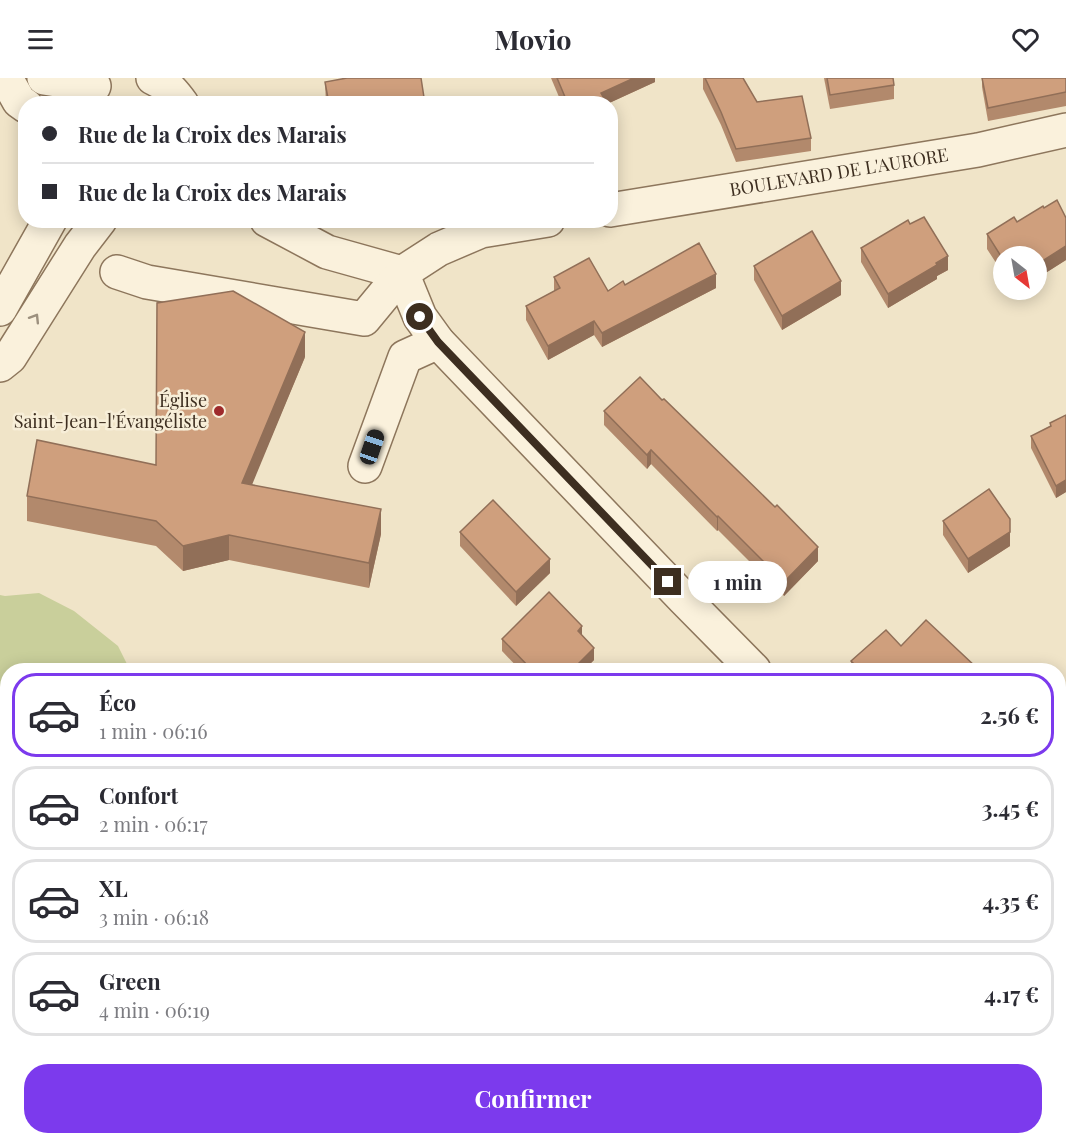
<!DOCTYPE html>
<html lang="fr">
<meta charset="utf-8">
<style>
:root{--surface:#fff;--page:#f2f2f3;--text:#2b2b33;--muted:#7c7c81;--line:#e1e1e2;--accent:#7c3aed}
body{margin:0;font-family:"Playfair Display",serif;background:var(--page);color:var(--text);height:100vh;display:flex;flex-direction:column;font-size:22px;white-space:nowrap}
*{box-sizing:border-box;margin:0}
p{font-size:20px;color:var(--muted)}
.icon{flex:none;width:33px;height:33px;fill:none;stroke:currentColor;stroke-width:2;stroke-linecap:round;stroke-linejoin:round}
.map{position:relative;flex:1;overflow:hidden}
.details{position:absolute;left:0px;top:585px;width:1066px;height:482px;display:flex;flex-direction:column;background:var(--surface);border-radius:24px 24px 0 0;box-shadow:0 3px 15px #0003}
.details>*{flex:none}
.guide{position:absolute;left:18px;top:18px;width:600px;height:132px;border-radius:24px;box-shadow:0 3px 15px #0003;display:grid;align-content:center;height:132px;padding:0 24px;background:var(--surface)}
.needle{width:39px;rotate:149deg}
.fabs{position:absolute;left:993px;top:168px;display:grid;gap:12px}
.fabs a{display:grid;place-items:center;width:54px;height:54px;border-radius:50%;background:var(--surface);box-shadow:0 3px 15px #0003;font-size:30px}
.end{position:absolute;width:27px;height:27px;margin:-14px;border:8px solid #3d2e20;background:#fff;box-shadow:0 0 0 3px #fff}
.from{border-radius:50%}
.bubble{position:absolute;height:42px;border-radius:21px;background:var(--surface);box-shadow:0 3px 15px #0003;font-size:20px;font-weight:700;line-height:42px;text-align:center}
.car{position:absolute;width:18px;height:36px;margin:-18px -9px;border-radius:8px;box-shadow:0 0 4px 2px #0007;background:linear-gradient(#222 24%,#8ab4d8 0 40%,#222 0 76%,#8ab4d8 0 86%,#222 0)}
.guide b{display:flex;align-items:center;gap:21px;height:57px;font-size:22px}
.guide b+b{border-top:2px solid var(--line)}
.guide i{width:15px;height:15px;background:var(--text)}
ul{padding:10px 0 0;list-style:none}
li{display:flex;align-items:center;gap:18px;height:84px;margin:0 12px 9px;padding:0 12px;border:3px solid var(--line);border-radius:24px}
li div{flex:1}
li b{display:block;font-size:22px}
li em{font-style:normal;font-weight:700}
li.selected{border-color:var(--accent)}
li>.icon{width:54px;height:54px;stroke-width:1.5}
.primary-button{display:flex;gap:12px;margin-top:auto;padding:12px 24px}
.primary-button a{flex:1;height:69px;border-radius:24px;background:var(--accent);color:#fff;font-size:24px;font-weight:700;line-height:69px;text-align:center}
header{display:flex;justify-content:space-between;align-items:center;height:78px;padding:0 24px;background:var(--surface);font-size:27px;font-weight:700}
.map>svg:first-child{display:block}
</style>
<header><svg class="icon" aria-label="menu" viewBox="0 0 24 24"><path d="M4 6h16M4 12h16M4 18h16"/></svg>Movio<svg class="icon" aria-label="heart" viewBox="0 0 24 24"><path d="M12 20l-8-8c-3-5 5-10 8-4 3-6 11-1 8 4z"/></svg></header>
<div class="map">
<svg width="1066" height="1066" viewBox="0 0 1066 1066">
<rect width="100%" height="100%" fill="#f0e4c8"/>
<path fill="#c9cf9b" d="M39,515L74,533L118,568L130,592H8L7,703L0,696V517L5,518Z"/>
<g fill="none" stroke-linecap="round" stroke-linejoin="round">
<defs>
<g id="minor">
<path d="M4,0L7,2L19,23L26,28"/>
<path d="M44,0L94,8"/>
<path d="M153,0C166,5 174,15 182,26"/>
<path id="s1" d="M610,132L978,72L1066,52"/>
<path d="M267,142L327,174L402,195"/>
<path d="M117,194L147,204L364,241L402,195L439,171L481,153L548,142"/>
<path d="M402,195L420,239L438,264L684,521L754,592"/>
<path d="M0,231L50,142"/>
<path d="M0,287L10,279L80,168L100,142"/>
<path d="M365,388L405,279L438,264"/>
<path d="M1059,903L1066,910"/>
</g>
</defs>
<use href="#minor" stroke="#8d765c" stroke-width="36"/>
<use href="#minor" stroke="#faf1dc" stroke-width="33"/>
</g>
<g fill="#b2896c">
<path d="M551,0H655V4L607,26H562Z"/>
<path d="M703,0H743L757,24L811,60V73L736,84L721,47L703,11Z"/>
<path d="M824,0H893L894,7V21L830,31Z"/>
<path d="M982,0H1066V28L988,43L982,9Z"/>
<path d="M325,4L425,26H326Z"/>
<path d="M1044,130L1066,140V182L1036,201L1004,178V197L987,171V156L1017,144Z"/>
<path d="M910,146L948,192L937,198V201L888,230L861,184V170Z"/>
<path d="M754,188L841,217L782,252L754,202Z"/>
<path d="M554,199L608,213L625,207L716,210L602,269L594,257L548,282L526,242V228L554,213Z"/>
<path d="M305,279L251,407L381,456L369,510L229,482L183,493L156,468L27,443V418L156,387Z"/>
<path d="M604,333L818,483L784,518L718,452L717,453L651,386L647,391L604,347Z"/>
<path d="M1066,337V414L1056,420L1031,370V358L1050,348V345Z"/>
<path d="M943,443L1010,468L968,495L943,457Z"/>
<path d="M460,454L550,495L516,528L460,468Z"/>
<path d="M582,558L594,582L584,592H520L502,573V561Z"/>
<path d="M851,583L977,592H851Z"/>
<path d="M1059,710L1066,718V828L1059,820Z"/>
<path d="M174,1059H305L308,1066H174Z"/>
<path d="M796,1059H847L839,1066H802Z"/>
<path d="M855,1059H1014L1021,1066H861Z"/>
</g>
<g fill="#916f58">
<path d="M634,0H655V4L607,26L601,15Z"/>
<path d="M1066,165V182L1036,201V187Z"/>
<path d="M948,178V192L937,198V201L888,230V216Z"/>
<path d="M716,196V210L602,269V255Z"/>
<path d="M841,203V217L782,252V238Z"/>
<path d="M594,243V257L548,282V268Z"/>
<path d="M305,254V279L242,431V405Z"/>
<path d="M651,372V386L647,391V377Z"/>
<path d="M1066,402V414L1056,420V408Z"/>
<path d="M381,431V456L369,510V485Z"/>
<path d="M718,438V452L717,453V439Z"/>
<path d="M1010,454V468L968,495V481Z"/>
<path d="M229,457V482L183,493V468Z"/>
<path d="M818,469V483L784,518V504Z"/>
<path d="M550,481V495L516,528V514Z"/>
<path d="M582,548V561L578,553Z"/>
<path d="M594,570V582L584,592H572Z"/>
<path d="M8,700V733L0,745V712Z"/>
<path d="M8,1040V1059H16L12,1066H0V1053Z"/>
<path d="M819,1059H847L839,1066H819Z"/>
</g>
<g fill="#cf9f7d" stroke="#916f58" stroke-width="1.5">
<path d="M347,0H421L425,26H329L325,4Z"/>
<path d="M557,0H634L601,15L607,26H568Z"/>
<path d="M705,0H743L757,24L802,18L811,60L736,71L721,34Z"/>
<path d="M827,0H893L894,7L830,17Z"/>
<path d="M982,0H1066V14L988,30Z"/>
<path d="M1057,122L1066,140V168L1036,187V178H1004V183L987,156L1014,139L1017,144L1043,128L1044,130Z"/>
<path d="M924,139L948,178L936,185L937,187L888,216L861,170L908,142L910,146Z"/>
<path d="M812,153L841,203L782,238L754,188Z"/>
<path d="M699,165L716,196L602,255L594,243L548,268L526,228L560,210L554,199L589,180L608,213L623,203L625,207Z"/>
<path d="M233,213L305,254L242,405L381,431L369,485L229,457L183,468L156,443L27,418L37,362L156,387L157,225Z"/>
<path d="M640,299L662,322L664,321L775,429L777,427L818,469L784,504L718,438L717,439L651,372L647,377L604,333Z"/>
<path d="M1066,337V402L1056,408L1031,358L1051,348L1050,345Z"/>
<path d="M989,411L1010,441V454L968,481L943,443Z"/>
<path d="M493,422L550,481L516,514L460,454Z"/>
<path d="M549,514L582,548L578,553L594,570L572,592H532L502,561Z"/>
<path d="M926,542L977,590L975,592H860L851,583L886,552L901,568Z"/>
<path d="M0,685L8,692V700L0,712Z"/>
<path d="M1059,710L1066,718V815L1059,807Z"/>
<path d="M0,758L8,763V1040L0,1053Z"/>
<path d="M183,1059H305L308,1066H187Z"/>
<path d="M381,1059H412L416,1066H367Z"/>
<path d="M877,1059H1014L1021,1066H883Z"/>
</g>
<defs><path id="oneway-chevron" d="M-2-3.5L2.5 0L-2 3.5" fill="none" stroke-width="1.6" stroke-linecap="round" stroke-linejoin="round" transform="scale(1.5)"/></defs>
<use stroke="#9c907e" href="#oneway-chevron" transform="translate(35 240) rotate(-58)"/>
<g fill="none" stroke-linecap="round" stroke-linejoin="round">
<path stroke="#3d2e20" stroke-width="8" d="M420,239L438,264L668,504"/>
</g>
<circle fill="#9e2a2b" stroke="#f7eed8" stroke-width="2" cx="219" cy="333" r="6"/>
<g text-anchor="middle" stroke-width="5" stroke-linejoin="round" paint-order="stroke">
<g font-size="18" fill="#3d2e20" stroke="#f7eed8">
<text dy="6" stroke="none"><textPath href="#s1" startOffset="232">BOULEVARD DE L'AURORE</textPath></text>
</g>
<g font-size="18" fill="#3d2e20" stroke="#f7eed8" text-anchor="end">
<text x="207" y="329">Église<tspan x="207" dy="21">Saint-Jean-l'Évangéliste</tspan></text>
</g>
</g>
</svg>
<div class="fabs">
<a><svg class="needle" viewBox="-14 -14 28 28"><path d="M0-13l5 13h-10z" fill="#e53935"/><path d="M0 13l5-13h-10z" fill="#7c7c81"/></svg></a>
</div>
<i class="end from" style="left:420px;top:239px"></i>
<i class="end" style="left:668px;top:504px"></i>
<div class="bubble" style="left:688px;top:483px;width:99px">1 min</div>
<i class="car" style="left:372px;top:369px;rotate:19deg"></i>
<div class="guide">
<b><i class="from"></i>Rue de la Croix des Marais</b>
<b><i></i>Rue de la Croix des Marais</b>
</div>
<section class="details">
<ul>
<li class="selected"><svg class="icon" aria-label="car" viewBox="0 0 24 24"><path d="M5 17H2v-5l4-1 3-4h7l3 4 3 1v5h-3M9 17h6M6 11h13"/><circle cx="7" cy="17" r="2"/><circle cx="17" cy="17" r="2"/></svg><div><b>Éco</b><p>1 min · 06:16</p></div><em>2.56 €</em></li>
<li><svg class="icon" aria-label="car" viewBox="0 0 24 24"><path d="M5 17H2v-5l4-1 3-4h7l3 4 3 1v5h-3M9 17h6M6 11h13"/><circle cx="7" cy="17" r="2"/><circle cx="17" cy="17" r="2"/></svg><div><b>Confort</b><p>2 min · 06:17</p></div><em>3.45 €</em></li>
<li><svg class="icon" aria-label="car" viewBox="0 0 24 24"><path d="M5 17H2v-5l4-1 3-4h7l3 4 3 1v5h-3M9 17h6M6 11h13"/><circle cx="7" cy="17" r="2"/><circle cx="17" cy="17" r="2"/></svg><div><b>XL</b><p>3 min · 06:18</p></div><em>4.35 €</em></li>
<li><svg class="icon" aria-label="car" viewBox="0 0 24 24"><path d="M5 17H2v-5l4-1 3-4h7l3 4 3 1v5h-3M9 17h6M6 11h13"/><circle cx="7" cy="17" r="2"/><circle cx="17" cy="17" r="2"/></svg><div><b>Green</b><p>4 min · 06:19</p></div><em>4.17 €</em></li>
</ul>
<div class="primary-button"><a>Confirmer</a></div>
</section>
</div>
